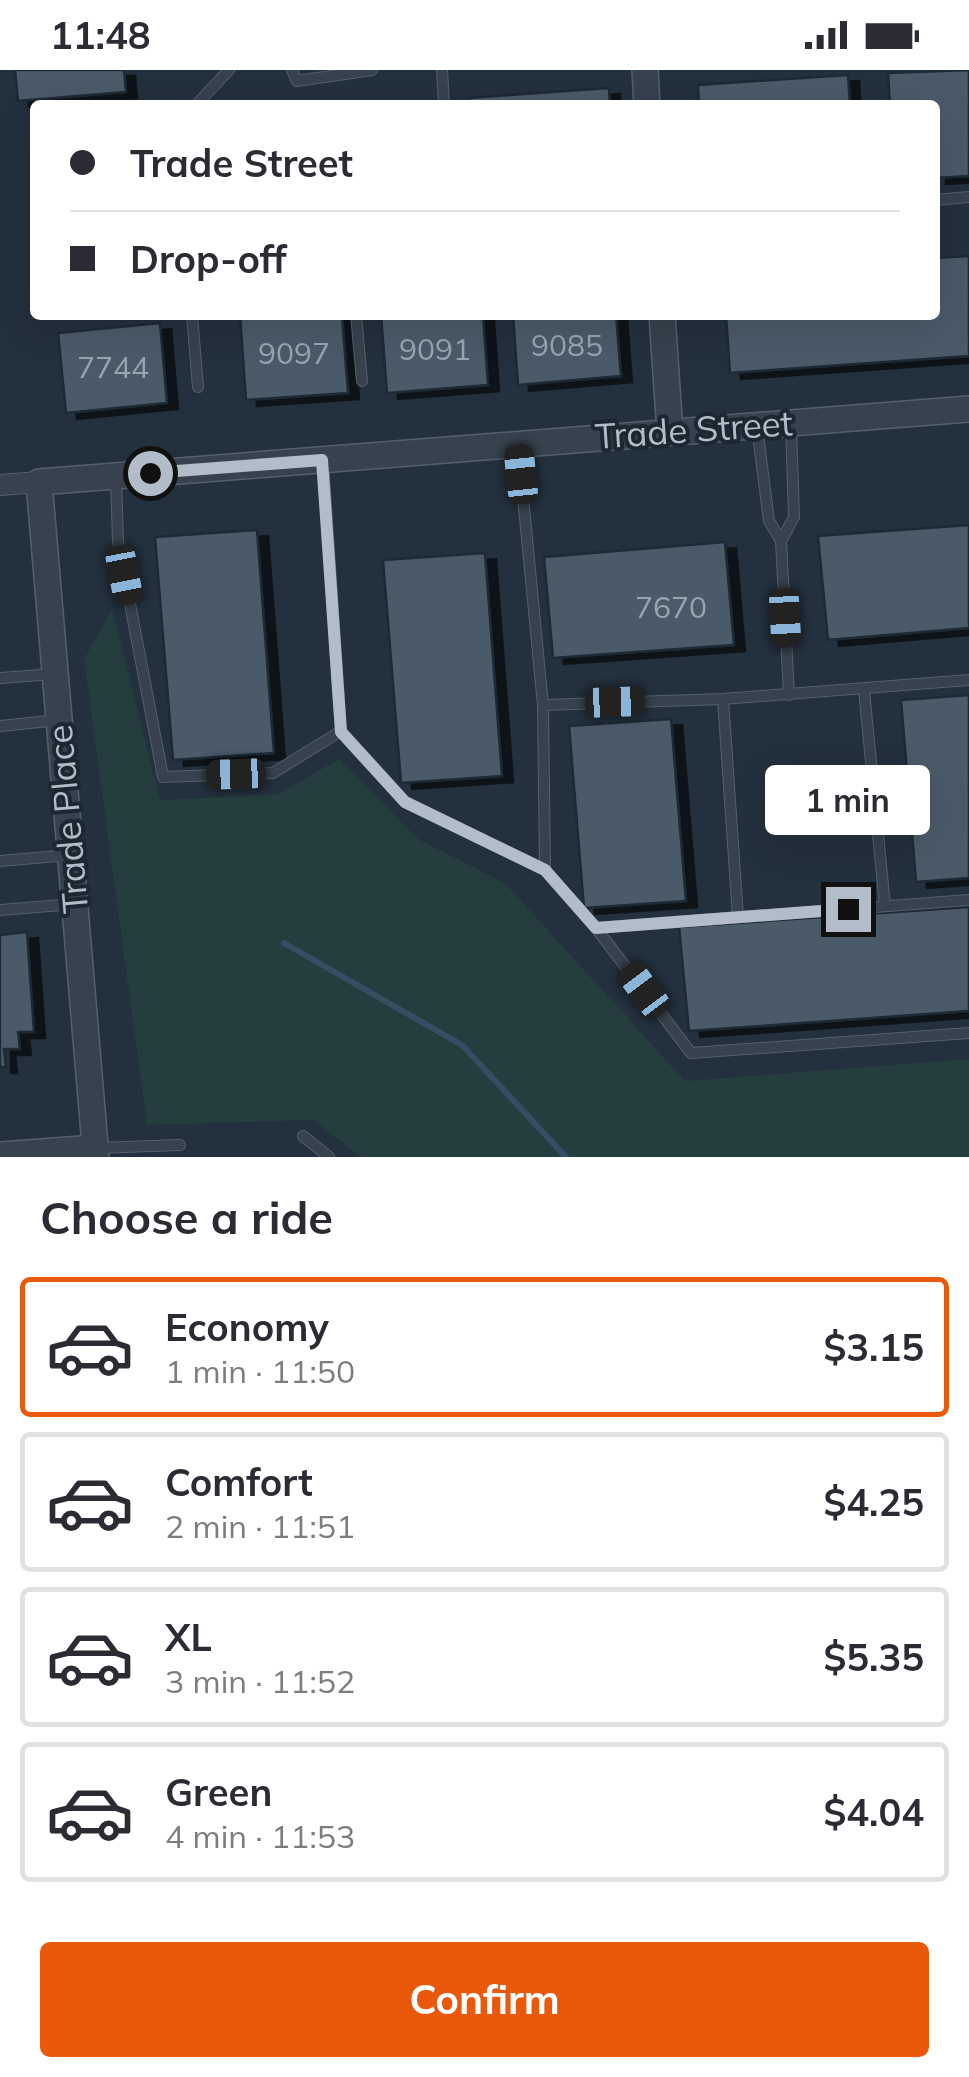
<!DOCTYPE html>
<meta charset="utf-8">
<style>
:root{--surface:#fff;--page:#f2f2f3;--text:#2b2b33;--muted:#7c7c81;--line:#e1e1e2;--accent:#ea580c}
body{margin:0;font-family:Mulish,sans-serif;background:var(--page);color:var(--text);height:100vh;display:flex;flex-direction:column;font-size:38px;white-space:nowrap}
*{box-sizing:border-box;margin:0}
p{font-size:32px;color:var(--muted)}
.icon{flex:none;width:55px;height:55px;fill:none;stroke:currentColor;stroke-width:2;stroke-linecap:round;stroke-linejoin:round}
.map{position:relative;height:1087px;overflow:hidden}
.panel{display:flex;flex-direction:column;background:var(--surface);flex:1}
.panel>*{flex:none}
.banner{position:absolute;left:30px;top:30px;width:910px;height:220px;border-radius:10px;box-shadow:0 10px 40px #0002;display:grid;align-content:center;height:220px;padding:0 40px;background:var(--surface)}
.end{position:absolute;width:45px;height:45px;margin:-22px;border:12px solid #b3bdc9;background:#111;box-shadow:0 0 0 5px #111}
.from{border-radius:50%}
.bubble{position:absolute;height:70px;border-radius:10px;background:var(--surface);box-shadow:0 10px 40px #0002;font-size:32px;font-weight:700;line-height:70px;text-align:center}
.car{position:absolute;width:30px;height:60px;margin:-30px -15px;border-radius:12px;box-shadow:0 0 8px 2px #0007;background:linear-gradient(#222 24%,#8ab4d8 0 40%,#222 0 76%,#8ab4d8 0 86%,#222 0)}
.banner b{display:flex;align-items:center;gap:35px;height:95px;font-size:38px}
.banner b+b{border-top:2px solid var(--line)}
.banner i{width:25px;height:25px;background:var(--text)}
ul{padding:0;list-style:none}
li{display:flex;align-items:center;gap:30px;height:140px;margin:0 20px 15px;padding:0 20px;border:5px solid var(--line);border-radius:10px}
li div{flex:1}
li b{display:block;font-size:38px}
li em{font-style:normal;font-weight:700}
li.active{border-color:var(--accent)}
li>.icon{width:90px;height:90px;stroke-width:1.5}
h2{padding:0 40px;font-size:45px;line-height:120px}
.action{display:flex;gap:20px;margin-top:auto;padding:20px 40px}
.action a{flex:1;height:115px;border-radius:10px;background:var(--accent);color:#fff;font-size:40px;font-weight:700;line-height:115px;text-align:center}
.status{display:flex;justify-content:space-between;align-items:center;height:70px;padding:0 50px;background:var(--surface);direction:ltr}
.status svg{height:28px;fill:currentColor}
.map>svg:first-child{display:block}
</style>
<div class="status"><b>11:48</b><svg viewBox="0 0 49 12"><path d="M0 12V9h3v3zM5 12V6h3v6zM10 12V3h3v9zM15 12V0h3v12zM26 1h20v11H26zM47 4h2v5h-2z"/></svg></div>
<div class="map">
<svg width="969" height="1087" viewBox="0 0 969 1087">
<defs>
<filter id="shadow"><feDropShadow dx="11" dy="6" stdDeviation="0" flood-color="#0009"/></filter>
</defs>
<rect width="100%" height="100%" fill="#23303d"/>
<path fill="#253d3e" d="M112,539L160,730L279,724L339,689L418,769L506,814L685,1011L969,989V1087H360L314,1050L147,1055L84,589Z"/>
<g fill="none" stroke-linecap="round" stroke-linejoin="round">
<path stroke="#374d64" stroke-width="6" d="M284,873L462,975L566,1087"/>
</g>
<g fill="#4c5a69" stroke="#1e2934" stroke-width="2.5" filter="url(#shadow)">
<path d="M15,0H124L126,22L18,31Z"/>
<path d="M969,0V106L935,108V35H890L888,3Z"/>
<path d="M848,5L850,35H699L698,15Z"/>
<path d="M609,18L610,35H469V28Z"/>
<path d="M969,186V286L730,303L726,245H935V188Z"/>
<path d="M240,245H342L348,323L246,330Z"/>
<path d="M381,245H483L488,315L387,323Z"/>
<path d="M513,245H616L621,306L518,315Z"/>
<path d="M160,253L167,333L66,343L58,263Z"/>
<path d="M969,455V558L828,570L818,466Z"/>
<path d="M257,460L274,683L173,690L155,467Z"/>
<path d="M725,472L734,575L553,588L544,487Z"/>
<path d="M485,483L502,706L401,713L383,490Z"/>
<path d="M969,625V808L916,812L901,630Z"/>
<path d="M671,649L686,831L584,838L569,656Z"/>
<path d="M969,837V941L689,961L679,857Z"/>
<path d="M27,862L34,962H18L20,979H4L6,997H0V865Z"/>
</g>
<g fill="none" stroke-linecap="round" stroke-linejoin="round">
<defs>
<g id="service">
<path d="M292,0L297,11L372,0"/>
<path d="M442,0L444,35"/>
<path d="M196,35L229,0"/>
<path d="M935,130L969,127"/>
<path d="M192,245L198,317"/>
<path d="M356,245L362,311"/>
<path d="M757,357L769,451L781,471L794,447L791,356"/>
<path d="M518,375L543,635L723,629L969,610"/>
<path d="M323,391L341,661"/>
<path d="M116,409L118,471L163,707L273,703L341,661L405,732L545,800L543,635"/>
<path d="M781,471L789,625"/>
<path d="M0,608L54,604"/>
<path d="M864,620L885,836"/>
<path d="M723,629L738,847"/>
<path d="M0,656L59,650"/>
<path d="M0,791L69,785"/>
<path d="M545,800L596,858L691,983L969,963"/>
<path d="M0,840L74,834"/>
<path d="M596,858L969,830"/>
<path d="M303,1066L329,1087"/>
<path d="M96,1078L180,1075"/>
</g>
<path id="minor" d="M0,415L39,412"/>
<g id="tertiary">
<path d="M645,0L647,35"/>
<path d="M662,245L670,362"/>
<path d="M0,1085L95,1078"/>
<path d="M96,1087L39,412L969,339"/>
</g>
</defs>
<use href="#service" stroke="#55606b" stroke-width="12"/>
<use href="#minor" stroke="#55606b" stroke-width="22"/>
<use href="#tertiary" stroke="#55606b" stroke-width="28"/>
<use href="#service" stroke="#37424e" stroke-width="10"/>
<use href="#minor" stroke="#37424e" stroke-width="20"/>
<use href="#tertiary" stroke="#37424e" stroke-width="25"/>
</g>
<g fill="none" stroke-linecap="round" stroke-linejoin="round">
<path stroke="#b3bdc9" stroke-width="12" d="M150,403L322,390L341,662L405,732L545,800L596,858L848,839"/>
</g>
<g text-anchor="middle" stroke-width="8" stroke-linejoin="round" paint-order="stroke">
<g font-size="30" fill="#99a4b1">
<text x="567" y="286">9085</text>
<text x="435" y="290">9091</text>
<text x="294" y="294">9097</text>
<text x="113" y="308">7744</text>
<text x="671" y="548">7670</text>
</g>
<g font-size="35" fill="#b3bdc9" stroke="#1c2732">
<text transform="translate(694 360) rotate(-4)" y="12">Trade Street</text>
<text transform="translate(68 749) rotate(-95)" y="12">Trade Place</text>
</g>
</g>
</svg>
<i class="end from" style="left:150px;top:403px"></i>
<i class="end" style="left:848px;top:839px"></i>
<div class="bubble" style="left:765px;top:695px;width:165px">1 min</div>
<i class="car" style="left:521px;top:404px;rotate:354deg"></i>
<i class="car" style="left:124px;top:505px;rotate:169deg"></i>
<i class="car" style="left:785px;top:548px;rotate:177deg"></i>
<i class="car" style="left:615px;top:632px;rotate:88deg"></i>
<i class="car" style="left:236px;top:704px;rotate:268deg"></i>
<i class="car" style="left:644px;top:920px;rotate:323deg"></i>
<div class="banner">
<b><i class="from"></i>Trade Street</b>
<b><i></i>Drop-off</b>
</div>
</div>
<section class="panel">
<h2>Choose a ride</h2>
<ul>
<li class="active"><svg class="icon" aria-label="car" viewBox="0 0 24 24"><path d="M5 17H2v-5l4-1 3-4h7l3 4 3 1v5h-3M9 17h6M6 11h13"/><circle cx="7" cy="17" r="2"/><circle cx="17" cy="17" r="2"/></svg><div><b>Economy</b><p>1 min · 11:50</p></div><em>$3.15</em></li>
<li><svg class="icon" aria-label="car" viewBox="0 0 24 24"><path d="M5 17H2v-5l4-1 3-4h7l3 4 3 1v5h-3M9 17h6M6 11h13"/><circle cx="7" cy="17" r="2"/><circle cx="17" cy="17" r="2"/></svg><div><b>Comfort</b><p>2 min · 11:51</p></div><em>$4.25</em></li>
<li><svg class="icon" aria-label="car" viewBox="0 0 24 24"><path d="M5 17H2v-5l4-1 3-4h7l3 4 3 1v5h-3M9 17h6M6 11h13"/><circle cx="7" cy="17" r="2"/><circle cx="17" cy="17" r="2"/></svg><div><b>XL</b><p>3 min · 11:52</p></div><em>$5.35</em></li>
<li><svg class="icon" aria-label="car" viewBox="0 0 24 24"><path d="M5 17H2v-5l4-1 3-4h7l3 4 3 1v5h-3M9 17h6M6 11h13"/><circle cx="7" cy="17" r="2"/><circle cx="17" cy="17" r="2"/></svg><div><b>Green</b><p>4 min · 11:53</p></div><em>$4.04</em></li>
</ul>
<div class="action"><a>Confirm</a></div>
</section>
